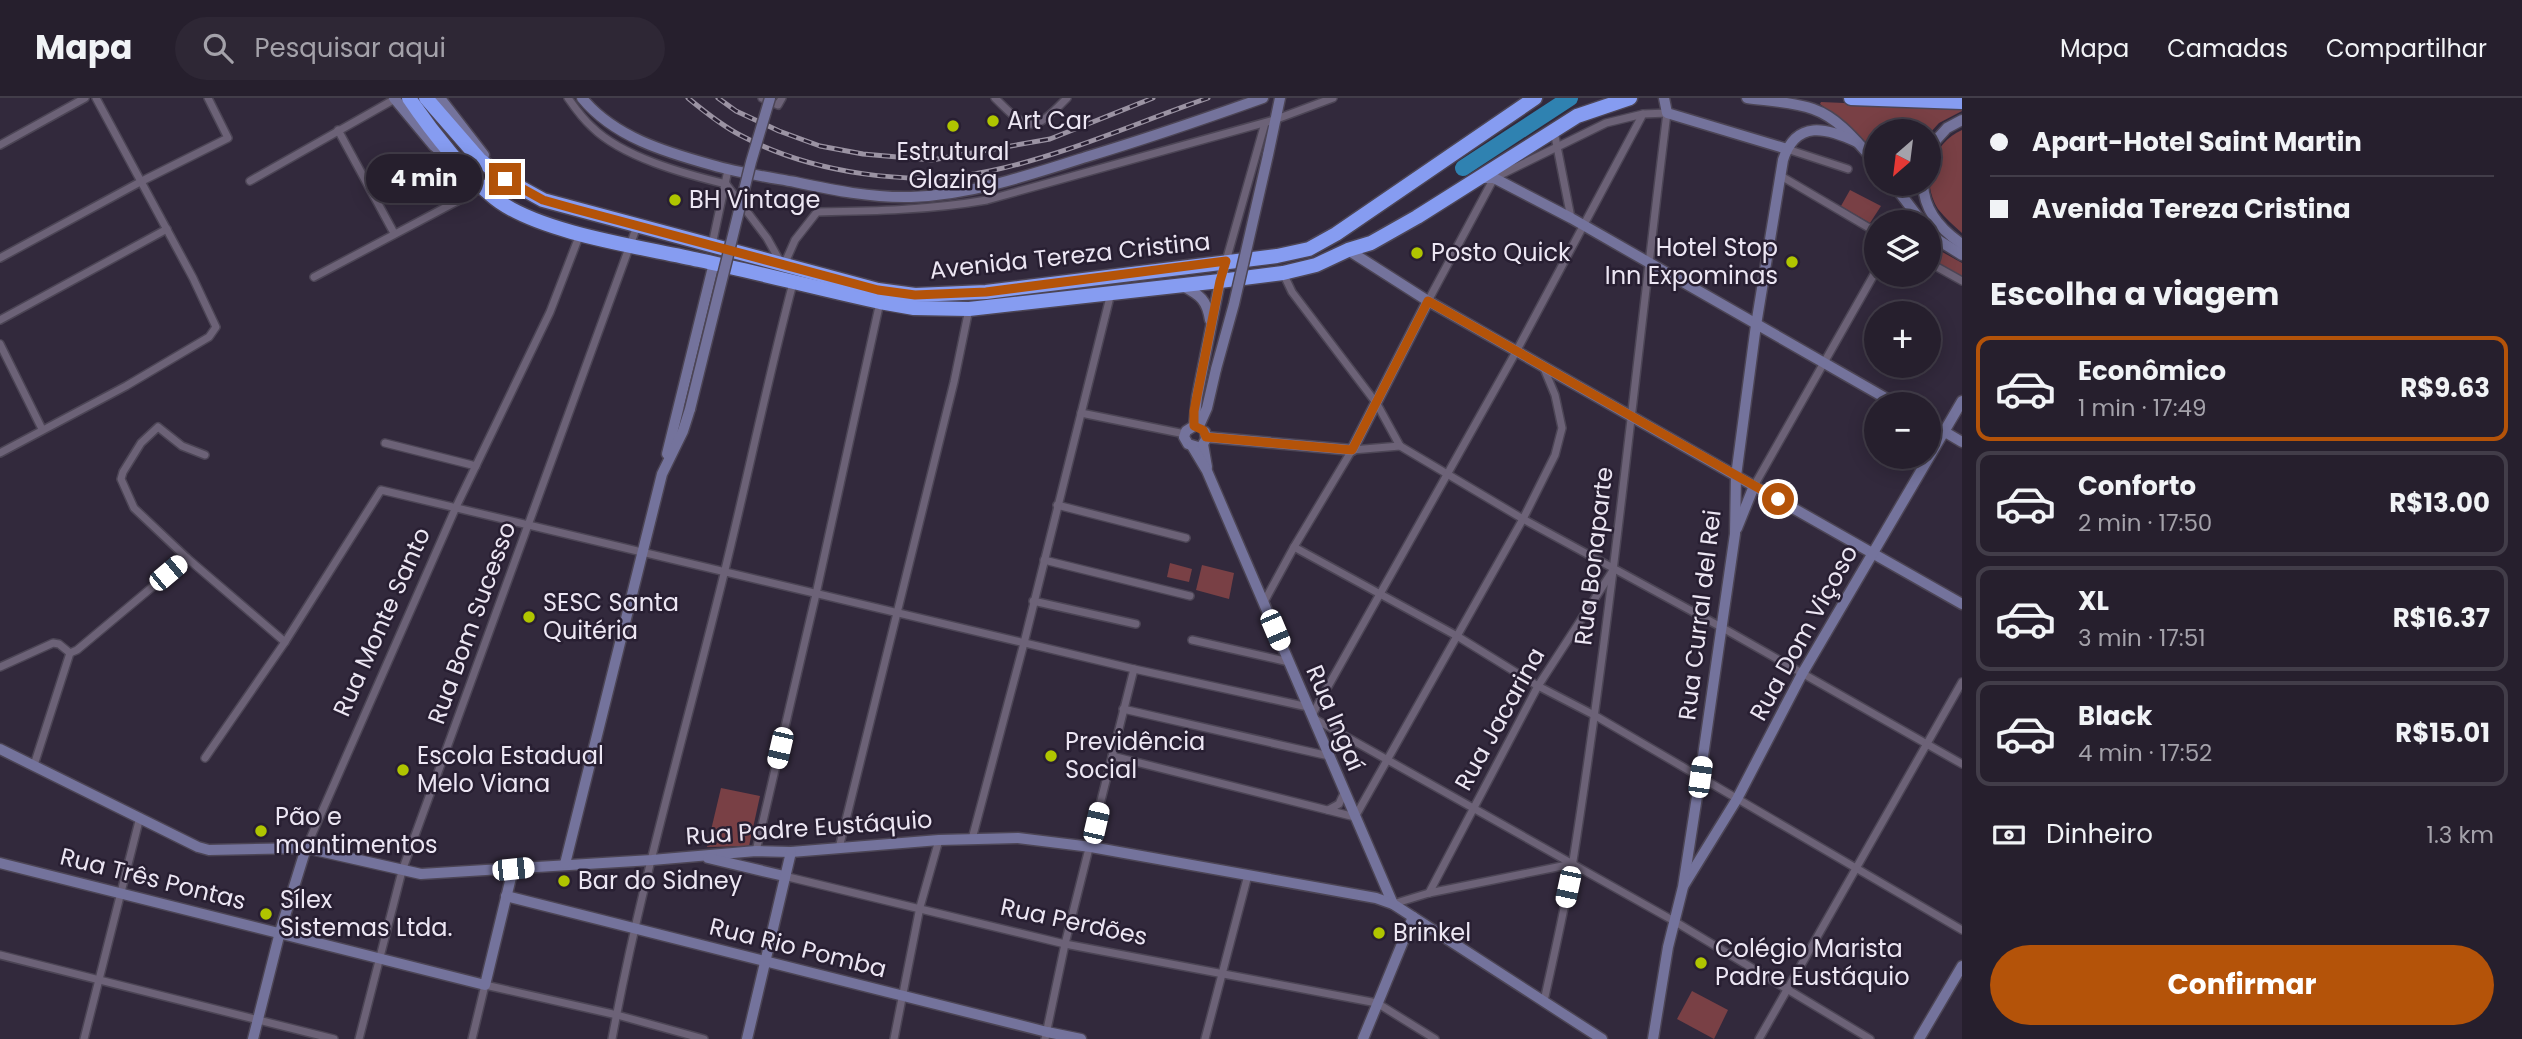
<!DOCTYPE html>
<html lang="pt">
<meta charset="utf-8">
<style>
:root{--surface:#261f2d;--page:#2e2735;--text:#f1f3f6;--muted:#a4a2aa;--line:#423d49;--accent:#b45309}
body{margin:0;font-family:Poppins,sans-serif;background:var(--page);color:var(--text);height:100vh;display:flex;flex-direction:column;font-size:26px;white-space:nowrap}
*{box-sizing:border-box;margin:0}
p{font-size:23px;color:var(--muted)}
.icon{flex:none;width:38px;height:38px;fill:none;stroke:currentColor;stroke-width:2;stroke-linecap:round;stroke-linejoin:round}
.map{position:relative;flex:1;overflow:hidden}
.panel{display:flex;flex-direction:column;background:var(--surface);width:560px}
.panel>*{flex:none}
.top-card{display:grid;align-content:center;height:154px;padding:0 28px;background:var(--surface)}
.needle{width:46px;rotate:208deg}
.tools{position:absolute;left:1864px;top:21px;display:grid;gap:14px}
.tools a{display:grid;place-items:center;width:77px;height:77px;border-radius:50%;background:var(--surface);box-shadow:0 4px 18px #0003,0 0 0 2px var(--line);font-size:35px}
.end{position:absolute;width:32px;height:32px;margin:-16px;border:9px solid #b45309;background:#fff;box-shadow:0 0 0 4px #fff}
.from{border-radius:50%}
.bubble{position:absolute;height:49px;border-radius:24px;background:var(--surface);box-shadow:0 4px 18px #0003,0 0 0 2px var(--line);font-size:23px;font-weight:700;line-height:49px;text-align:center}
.car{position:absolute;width:21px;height:42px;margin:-21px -10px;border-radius:9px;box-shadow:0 0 5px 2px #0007;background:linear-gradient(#fff 24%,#345 0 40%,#fff 0 76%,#345 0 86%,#fff 0)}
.top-card b{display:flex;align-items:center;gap:24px;height:66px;font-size:26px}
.top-card b+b{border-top:2px solid var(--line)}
.top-card i{width:18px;height:18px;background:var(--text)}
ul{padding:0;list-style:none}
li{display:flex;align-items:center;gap:21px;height:105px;margin:0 14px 10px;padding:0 14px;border:4px solid var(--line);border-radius:14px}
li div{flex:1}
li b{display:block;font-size:26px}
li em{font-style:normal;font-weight:700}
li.current{border-color:var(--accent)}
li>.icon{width:63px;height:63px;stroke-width:1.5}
h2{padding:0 28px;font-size:32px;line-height:84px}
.pay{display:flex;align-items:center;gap:18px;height:77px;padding:0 28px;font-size:26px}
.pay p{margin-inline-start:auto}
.cta{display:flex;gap:14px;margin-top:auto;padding:14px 28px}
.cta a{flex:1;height:80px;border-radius:42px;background:var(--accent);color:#fff;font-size:28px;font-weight:700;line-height:80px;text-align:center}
header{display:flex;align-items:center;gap:42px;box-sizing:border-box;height:98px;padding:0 35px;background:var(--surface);border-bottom:2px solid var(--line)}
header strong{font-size:33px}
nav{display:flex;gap:38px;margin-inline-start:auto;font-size:24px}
.search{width:490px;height:63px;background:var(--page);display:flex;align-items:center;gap:18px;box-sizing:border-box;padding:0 24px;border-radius:38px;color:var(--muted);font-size:26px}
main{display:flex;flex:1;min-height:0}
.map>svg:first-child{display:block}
</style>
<header>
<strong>Mapa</strong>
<div class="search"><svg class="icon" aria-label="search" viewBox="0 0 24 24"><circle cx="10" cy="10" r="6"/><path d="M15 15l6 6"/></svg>Pesquisar aqui</div>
<nav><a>Mapa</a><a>Camadas</a><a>Compartilhar</a></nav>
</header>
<main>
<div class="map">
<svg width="1962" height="941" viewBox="0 0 1962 941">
<rect width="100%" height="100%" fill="#32293c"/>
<g fill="#794045">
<path d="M1821,4L1962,10V13L1939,25L1929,36L1928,33H1876V57L1843,23L1820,6Z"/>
<path d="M1962,32V135C1954,128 1945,120 1938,111C1920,83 1932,45 1962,32Z"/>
<path d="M1850,92L1881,108L1870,125L1841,108Z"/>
<path d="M1928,146L1962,165V181L1929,162Z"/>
<path d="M1170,465L1192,471L1189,484L1167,479Z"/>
<path d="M1202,467L1234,475L1229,501L1196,492Z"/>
<path d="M721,690L760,698L749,748L707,749Z"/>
<path d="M1692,893L1728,912L1714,941L1677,921Z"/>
</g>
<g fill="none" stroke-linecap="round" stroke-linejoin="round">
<path stroke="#2f82b1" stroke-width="16" d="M1463,70L1570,0"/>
<defs>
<g id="street">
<path d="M568,0C575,10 583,21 592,29C622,59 685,76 726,86"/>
<path d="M762,0L778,7L782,0"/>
<path d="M995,0C1029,34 1032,36 1067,0"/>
<path d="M338,32L394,135"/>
<path d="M1554,33L1571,120"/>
<path d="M0,47L85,0"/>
<path d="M1787,51L1848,71"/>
<path d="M1781,78L1876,134"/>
<path d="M250,83L395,1"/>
<path d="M726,86L767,140L781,165"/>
<path d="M712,147L728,72"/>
<path d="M0,160L142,83L228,40L208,0"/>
<path d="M1226,163L1265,25"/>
<path d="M1928,164L1962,183"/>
<path d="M784,167L795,142L817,114C875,113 929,112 987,102L1274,22L1333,0"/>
<path d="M1283,175L1292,194L1377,306L1400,348L1523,421L1721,529L1962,666"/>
<path d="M314,179L482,90"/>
<path d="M1428,203L1494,80L1606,25L1643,16"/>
<path d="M0,222L167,131"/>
<path d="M0,246L42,331"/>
<path d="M1081,315L1185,336"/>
<path d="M385,345L476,368"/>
<path d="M0,355L126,288L209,239L216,229L193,180L96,0"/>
<path d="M205,357L182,348L158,329L141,345L123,374L121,381L134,410L187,460L285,544"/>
<path d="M1754,388L1876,173"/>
<path d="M1057,407L1186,440"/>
<path d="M1294,449L1457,538L1538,588L1594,617L1962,832"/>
<path d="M1044,462L1190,498"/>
<path d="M1033,503L1136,526"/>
<path d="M1264,504L1294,449L1352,352L1400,348"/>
<path d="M1192,542L1289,564"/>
<path d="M0,569L53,545L59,546L70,555"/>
<path d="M1123,611L1329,658"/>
<path d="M1312,617L1517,252L1643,16L1667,15C1636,265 1612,515 1573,763C1565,810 1554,857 1544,903"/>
<path d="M1313,620L1674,823L1870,941"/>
<path d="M1112,658L1355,719L1523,421L1555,357L1562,330L1555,297L1543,268"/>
<path d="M205,660L285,544L381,392L1134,571L1308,609"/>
<path d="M34,667L70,555L77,552L187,460"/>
<path d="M1328,712L1339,706L1344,695"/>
<path d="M972,741L1024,545L1111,195"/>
<path d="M306,750L456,409L550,214L580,136"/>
<path d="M839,750L954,284L969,211"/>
<path d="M756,753L816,496L880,204"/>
<path d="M784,778L1065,846L1377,905L1435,941"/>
<path d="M1429,795L1538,588L1612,474"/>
<path d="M1393,806L1429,795L1572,766"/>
<path d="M0,857L334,941"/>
<path d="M84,941L140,719"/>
<path d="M359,941L402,773L637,128"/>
<path d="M472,941L485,887L617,917L704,941"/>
<path d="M612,941C639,794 681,649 717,504C744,398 765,291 793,185"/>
<path d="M894,941L920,809L939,742"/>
<path d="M1045,941L1065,846L1134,571"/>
<path d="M1205,941L1248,777"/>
<path d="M1759,941L1962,584"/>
</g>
<g id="secondary">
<path d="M394,0L434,48L451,62"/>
<path d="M440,0L484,57"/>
<path d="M582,0C614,39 665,54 712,67C739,75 767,79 795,84C833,92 871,100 911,99C970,97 1030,77 1086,59C1146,41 1204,21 1263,0"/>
<path d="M1664,0L1667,15L1787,51"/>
<path d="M1747,0C1769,3 1793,4 1813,11C1839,20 1858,45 1876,65"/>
<path d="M1928,51L1947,30L1962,22"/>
<path d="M1268,57L1280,0"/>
<path d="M1479,80H1494L1571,120L1896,306"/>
<path d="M1893,86L1922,124"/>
<path d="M1923,86C1924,112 1941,132 1962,146"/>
<path d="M1928,131L1938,142L1962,157"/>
<path d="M1348,152L1428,203L1962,506"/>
<path d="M1183,188C1200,197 1207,202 1210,222"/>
<path d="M1928,324L1962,344"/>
<path d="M1194,328L1197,299L1220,183L1226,163"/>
<path d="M1194,328L1186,333L1184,339L1188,346L1198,349"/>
<path d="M1199,328L1207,310L1216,271"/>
<path d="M1205,334L1206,341L1203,346L1207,369"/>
<path d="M1206,339L1352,352L1428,203"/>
<path d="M1192,348L1207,373L1393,806"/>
<path d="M667,356L714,165"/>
<path d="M1737,430L1754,388"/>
<path d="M0,651L198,749L209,752L306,750L421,776L652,762L756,753L791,754L939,742L1018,740L1091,749L1376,800L1393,806L1602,941"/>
<path d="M708,760L784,778"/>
<path d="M0,765L485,887L513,771"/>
<path d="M565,766L662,376L683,333L690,311"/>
<path d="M1684,787L1737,701L1802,576L1962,303"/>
<path d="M506,798L1047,934L1081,941"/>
<path d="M253,941L280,834L306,750"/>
<path d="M747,941L791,754"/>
<path d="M1363,941L1413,819"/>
<path d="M1653,941L1668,849L1683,789L1700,679L1735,436L1736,378L1756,227L1783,62C1796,21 1827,30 1857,44"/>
<path d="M1919,941L1962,868"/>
</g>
<g id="highway">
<path d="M409,0C430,31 470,83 500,104C546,136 642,149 699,162C759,175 820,191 880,204L914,210L969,211L1220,183L1283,175L1316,167L1348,152L1371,145L1417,119L1577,18L1630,0"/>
<path d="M426,0L480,62L505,81L543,102L878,192L915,197L986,194L1277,158L1309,151L1336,136L1535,0"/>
<path d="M1851,0L1962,4"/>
</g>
</defs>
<use href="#street" stroke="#4c4555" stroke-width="10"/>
<use href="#secondary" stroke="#4c4555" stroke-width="13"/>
<use href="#highway" stroke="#4c4555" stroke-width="17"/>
<use href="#street" stroke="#6c6277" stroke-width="7"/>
<use href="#secondary" stroke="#74739c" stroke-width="10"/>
<use href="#highway" stroke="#869cf1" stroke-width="14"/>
<defs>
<g id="rail">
<path d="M688,0C705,14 721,27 740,37C811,75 912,90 990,73C1065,57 1136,25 1208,0"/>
<path d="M718,0L736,13L779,33L820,48L863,56L932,62L1050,41L1153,0"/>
</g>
</defs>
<use href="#rail" stroke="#9b93a3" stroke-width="5"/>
<use href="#rail" stroke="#281f32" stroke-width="2.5" stroke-dasharray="8" stroke-linecap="butt"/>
<defs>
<g id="secondary-bridge">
<path d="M1216,271L1234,206L1268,57"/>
<path d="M690,311L751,64L770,0"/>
</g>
</defs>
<use href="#secondary-bridge" stroke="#4c4555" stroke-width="13" stroke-linecap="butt"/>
<use href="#secondary-bridge" stroke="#74739c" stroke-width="10"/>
</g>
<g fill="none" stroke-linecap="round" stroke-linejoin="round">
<path stroke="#b45309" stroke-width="9" d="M505,81L543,102L575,111L878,192L915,197L986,194L1226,163L1220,183L1194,313V328L1203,332L1206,339L1352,352L1428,203L1778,401"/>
</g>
<g fill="#b0c500" stroke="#281f32" stroke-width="2.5">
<circle cx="993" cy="23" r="7"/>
<circle cx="953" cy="28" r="7"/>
<circle cx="675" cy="102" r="7"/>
<circle cx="1417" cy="155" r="7"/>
<circle cx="1792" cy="164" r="7"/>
<circle cx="529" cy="519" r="7"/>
<circle cx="1051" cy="658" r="7"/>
<circle cx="403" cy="672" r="7"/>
<circle cx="261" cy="733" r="7"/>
<circle cx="564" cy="783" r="7"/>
<circle cx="266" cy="816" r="7"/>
<circle cx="1379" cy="835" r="7"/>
<circle cx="1701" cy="865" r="7"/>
</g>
<g text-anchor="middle" stroke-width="5" stroke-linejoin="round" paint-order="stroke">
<g font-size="24" fill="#ece6f3" stroke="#281f32" text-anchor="start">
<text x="1007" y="31">Art Car</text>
<text x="953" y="62" text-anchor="middle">Estrutural<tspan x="953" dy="28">Glazing</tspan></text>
<text x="689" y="110">BH Vintage</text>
<text x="1778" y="158" text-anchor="end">Hotel Stop<tspan x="1778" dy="28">Inn Expominas</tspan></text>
<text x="1431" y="163">Posto Quick</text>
<text x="543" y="513">SESC Santa<tspan x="543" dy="28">Quitéria</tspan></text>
<text x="1065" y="652">Previdência<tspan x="1065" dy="28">Social</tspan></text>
<text x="417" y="666">Escola Estadual<tspan x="417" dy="28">Melo Viana</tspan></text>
<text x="275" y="727">Pão e<tspan x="275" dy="28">mantimentos</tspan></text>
<text x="578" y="791">Bar do Sidney</text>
<text x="280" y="810">Sílex<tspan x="280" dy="28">Sistemas Ltda.</tspan></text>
<text x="1393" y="843">Brinkel</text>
<text x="1715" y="859">Colégio Marista<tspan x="1715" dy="28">Padre Eustáquio</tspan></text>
</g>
<g font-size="24" fill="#ece6f3" stroke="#281f32">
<text transform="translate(1070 158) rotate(-6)" y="8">Avenida Tereza Cristina</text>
<text transform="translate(1594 458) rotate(-83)" y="8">Rua Bonaparte</text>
<text transform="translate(1700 517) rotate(-83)" y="8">Rua Curral del Rei</text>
<text transform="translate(382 524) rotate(-66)" y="8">Rua Monte Santo</text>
<text transform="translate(472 525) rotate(-70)" y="8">Rua Bom Sucesso</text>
<text transform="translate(1804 535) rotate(-61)" y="8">Rua Dom Viçoso</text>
<text transform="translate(1335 620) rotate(67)" y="8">Rua Ingaí</text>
<text transform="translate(1500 621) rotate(-61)" y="8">Rua Jacarina</text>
<text transform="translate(809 730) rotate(-4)" y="8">Rua Padre Eustáquio</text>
<text transform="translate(153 781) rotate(14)" y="8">Rua Três Pontas</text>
<text transform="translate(1074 824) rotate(12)" y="8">Rua Perdões</text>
<text transform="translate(798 850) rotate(14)" y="8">Rua Rio Pomba</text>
</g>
</g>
</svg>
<div class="tools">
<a><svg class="needle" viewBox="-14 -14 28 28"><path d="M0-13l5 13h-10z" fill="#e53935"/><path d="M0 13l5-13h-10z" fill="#a4a2aa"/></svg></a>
<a><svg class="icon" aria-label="layers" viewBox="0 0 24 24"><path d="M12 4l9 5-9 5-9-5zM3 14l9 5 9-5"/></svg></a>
<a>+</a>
<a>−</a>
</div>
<i class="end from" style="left:1778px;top:401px"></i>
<i class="end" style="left:505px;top:81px"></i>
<div class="bubble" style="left:366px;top:56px;width:116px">4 min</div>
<i class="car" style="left:168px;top:475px;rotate:50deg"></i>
<i class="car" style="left:1275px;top:532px;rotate:157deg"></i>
<i class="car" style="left:780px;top:650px;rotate:193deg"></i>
<i class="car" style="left:1700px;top:679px;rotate:8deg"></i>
<i class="car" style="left:1096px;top:725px;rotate:13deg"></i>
<i class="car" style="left:513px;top:771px;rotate:84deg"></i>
<i class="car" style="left:1568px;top:789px;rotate:192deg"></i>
</div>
<section class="panel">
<div class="top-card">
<b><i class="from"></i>Apart-Hotel Saint Martin</b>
<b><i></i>Avenida Tereza Cristina</b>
</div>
<h2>Escolha a viagem</h2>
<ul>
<li class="current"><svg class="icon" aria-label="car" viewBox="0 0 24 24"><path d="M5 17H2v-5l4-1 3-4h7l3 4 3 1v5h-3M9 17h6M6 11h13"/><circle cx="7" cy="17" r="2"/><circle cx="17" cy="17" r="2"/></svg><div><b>Econômico</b><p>1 min · 17:49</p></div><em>R$9.63</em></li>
<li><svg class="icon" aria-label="car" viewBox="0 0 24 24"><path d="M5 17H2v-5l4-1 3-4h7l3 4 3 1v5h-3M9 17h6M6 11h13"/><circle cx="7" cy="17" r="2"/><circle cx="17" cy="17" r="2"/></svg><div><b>Conforto</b><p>2 min · 17:50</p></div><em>R$13.00</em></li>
<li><svg class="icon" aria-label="car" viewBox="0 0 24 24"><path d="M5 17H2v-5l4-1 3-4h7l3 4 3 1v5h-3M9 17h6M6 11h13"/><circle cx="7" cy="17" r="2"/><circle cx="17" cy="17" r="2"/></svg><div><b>XL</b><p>3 min · 17:51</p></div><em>R$16.37</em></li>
<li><svg class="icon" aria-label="car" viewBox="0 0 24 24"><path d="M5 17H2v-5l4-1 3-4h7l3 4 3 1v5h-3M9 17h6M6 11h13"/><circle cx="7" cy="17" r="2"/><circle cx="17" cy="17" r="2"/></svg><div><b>Black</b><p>4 min · 17:52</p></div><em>R$15.01</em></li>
</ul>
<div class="pay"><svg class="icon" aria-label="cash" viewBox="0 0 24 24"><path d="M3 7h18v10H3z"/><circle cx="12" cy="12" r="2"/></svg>Dinheiro<p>1.3 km</p></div>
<div class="cta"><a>Confirmar</a></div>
</section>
</main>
